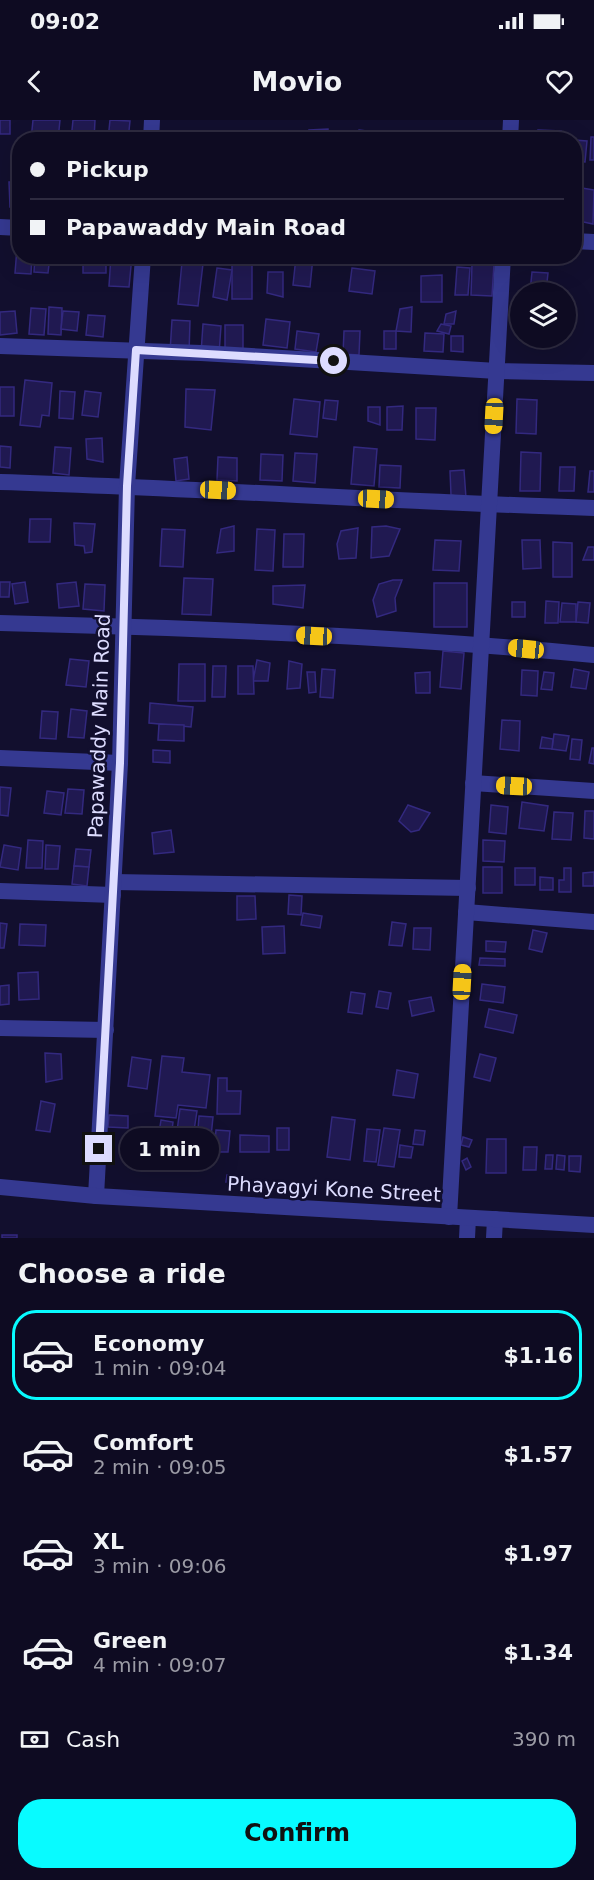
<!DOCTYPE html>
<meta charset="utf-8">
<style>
:root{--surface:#0e0b22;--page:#17142a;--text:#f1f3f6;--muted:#9b9ba5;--line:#2e2b40;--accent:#08fbff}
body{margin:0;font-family:"DejaVu Sans",sans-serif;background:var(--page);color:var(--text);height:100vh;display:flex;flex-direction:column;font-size:22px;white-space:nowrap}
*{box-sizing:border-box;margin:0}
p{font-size:20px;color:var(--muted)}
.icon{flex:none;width:33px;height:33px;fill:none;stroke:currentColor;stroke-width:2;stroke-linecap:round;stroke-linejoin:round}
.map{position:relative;height:1118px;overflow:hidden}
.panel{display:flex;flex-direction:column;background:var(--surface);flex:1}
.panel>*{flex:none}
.guide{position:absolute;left:12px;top:12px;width:570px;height:132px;border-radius:24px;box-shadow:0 6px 24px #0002,0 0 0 2px var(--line);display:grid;align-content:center;height:132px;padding:0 18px;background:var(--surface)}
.tools{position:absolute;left:510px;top:162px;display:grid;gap:12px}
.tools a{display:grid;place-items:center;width:66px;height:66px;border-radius:50%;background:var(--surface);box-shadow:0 6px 24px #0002,0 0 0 2px var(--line);font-size:30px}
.end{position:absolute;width:27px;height:27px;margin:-14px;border:8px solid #dddcff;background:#111;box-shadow:0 0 0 3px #111}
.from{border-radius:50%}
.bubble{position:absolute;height:42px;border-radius:21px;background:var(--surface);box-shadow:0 6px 24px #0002,0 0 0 2px var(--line);font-size:20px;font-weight:700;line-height:42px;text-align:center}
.car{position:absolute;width:18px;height:36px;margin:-18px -9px;border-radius:8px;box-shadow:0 0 4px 2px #0007;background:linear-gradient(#f5c518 24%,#345 0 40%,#f5c518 0 76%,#345 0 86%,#f5c518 0)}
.guide b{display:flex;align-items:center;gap:21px;height:57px;font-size:22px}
.guide b+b{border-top:2px solid var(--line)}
.guide i{width:15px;height:15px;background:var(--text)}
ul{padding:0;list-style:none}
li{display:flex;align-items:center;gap:18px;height:90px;margin:0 12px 9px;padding:0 6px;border:3px solid transparent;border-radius:24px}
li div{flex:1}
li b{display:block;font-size:22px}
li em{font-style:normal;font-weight:700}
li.active{border-color:var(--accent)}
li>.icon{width:54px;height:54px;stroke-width:1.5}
h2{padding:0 18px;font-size:27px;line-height:72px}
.pay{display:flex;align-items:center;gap:15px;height:66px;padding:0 18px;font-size:22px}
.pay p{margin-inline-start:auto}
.cta{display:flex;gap:12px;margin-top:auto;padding:12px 18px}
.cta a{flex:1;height:69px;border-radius:24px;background:var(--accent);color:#111;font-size:24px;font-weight:700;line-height:69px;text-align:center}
.status{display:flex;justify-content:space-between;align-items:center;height:42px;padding:0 30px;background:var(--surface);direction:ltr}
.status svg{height:16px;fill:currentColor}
header{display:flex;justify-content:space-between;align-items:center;height:78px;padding:0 18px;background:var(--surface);font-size:27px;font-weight:700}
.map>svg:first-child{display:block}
</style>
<div class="status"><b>09:02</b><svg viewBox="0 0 49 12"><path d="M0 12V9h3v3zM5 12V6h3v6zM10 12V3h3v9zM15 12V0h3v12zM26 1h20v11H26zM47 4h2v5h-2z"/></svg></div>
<header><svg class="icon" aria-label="back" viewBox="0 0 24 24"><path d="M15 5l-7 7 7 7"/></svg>Movio<svg class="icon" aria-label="heart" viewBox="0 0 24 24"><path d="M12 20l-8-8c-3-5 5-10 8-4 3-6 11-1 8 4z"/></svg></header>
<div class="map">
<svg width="594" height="1118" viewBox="0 0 594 1118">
<rect width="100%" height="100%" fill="#120f2e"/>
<g fill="#201951" stroke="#33297f" stroke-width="1.5">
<rect x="0" y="0" width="10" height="14"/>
<path d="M33,0H60L58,20H31Z"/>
<path d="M73,0H95L94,20H71Z"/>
<path d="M110,0L130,1L128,20H108Z"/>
<path d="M328,9L329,20H310L309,10Z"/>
<path d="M359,10L374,12L373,20H357Z"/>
<path d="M538,10L561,11V20H538Z"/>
<rect x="224" y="14" width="12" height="6"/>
<path d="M442,17H458L459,20H442Z"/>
<path d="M591,17H594V40H590Z"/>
<path d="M574,20L587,21L585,42L574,41Z"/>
<path d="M9,62H20V87H10Z"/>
<path d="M576,67L594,70L593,104L574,100V76Z"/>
<path d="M17,128H20V136H32L31,154L15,153Z"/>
<path d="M35,136H50L48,153L34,152Z"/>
<rect x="83" y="136" width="23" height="17"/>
<path d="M111,136H132L129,167L109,166Z"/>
<path d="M296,137H313L310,167L293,165Z"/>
<path d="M182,142L203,144L198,186L178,184Z"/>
<rect x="232" y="144" width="20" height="35"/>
<path d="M472,144H494L492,176L471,175Z"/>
<path d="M457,147L470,148L468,175H455Z"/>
<path d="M217,148L232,150L227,180L213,177Z"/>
<path d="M352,148L375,151L372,174L349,171Z"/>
<path d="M268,152H283V177L267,173Z"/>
<path d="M532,152L548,153L546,172H530Z"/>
<path d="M442,155V182H421V156Z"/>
<path d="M49,187L62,188L61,215L48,214Z"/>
<path d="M412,187L411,212L396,211L400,189Z"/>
<path d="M31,188L46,189L44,215L29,214Z"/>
<path d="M15,191L17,213L0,215V192Z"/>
<path d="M63,191L79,192L77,211L61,209Z"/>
<path d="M456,191L454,204H444L446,194Z"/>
<path d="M88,195L105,196L103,217L86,215Z"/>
<path d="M266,199L290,202L287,228L263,225Z"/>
<path d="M172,200L190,201L189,233L170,232Z"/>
<path d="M203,204L221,206L219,234L201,233Z"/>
<path d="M441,204L451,206L449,214L437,211Z"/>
<rect x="225" y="205" width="18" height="24"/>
<path d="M297,211L319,214L316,232L295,229Z"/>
<path d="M344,211H360L359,235L343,234Z"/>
<rect x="384" y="211" width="12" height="18"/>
<path d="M425,213L444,214L443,232L424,231Z"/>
<path d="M451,216H463V232L451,231Z"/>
<rect x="540" y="218" width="14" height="5"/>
<path d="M25,260L52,263L49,296L42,295L40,307L20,305Z"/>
<rect x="0" y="267" width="14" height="29"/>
<path d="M186,269L215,270L211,310L185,307Z"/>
<path d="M60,271L75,272L73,299L59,298Z"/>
<path d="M85,271L101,273L98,297L82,295Z"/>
<path d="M294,279L320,282L317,317L290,314Z"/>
<path d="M517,279L537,280L536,314L516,313Z"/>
<path d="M325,280L338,281L336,300L323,298Z"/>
<path d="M403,286L402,310H387V287Z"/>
<path d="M368,287H380V305L368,301Z"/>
<path d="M416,288H436L435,320L416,319Z"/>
<path d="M102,318L103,342L87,339L86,319Z"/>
<path d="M0,326L11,327L10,348L0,347Z"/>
<path d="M55,327L71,328L69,355L53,353Z"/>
<path d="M354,327L377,329L374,366L351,364Z"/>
<path d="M521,332L541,333L540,371H520Z"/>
<path d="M295,333L317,334L315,363L293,361Z"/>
<path d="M261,334L283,335L282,361L260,360Z"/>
<path d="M187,337L189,359L176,361L174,339Z"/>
<path d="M218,337L237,338V361L217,360Z"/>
<path d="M380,345L401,346L400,368L379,367Z"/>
<path d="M560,347H575L574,371H559Z"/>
<path d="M464,350L466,378L451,375L450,351Z"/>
<path d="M590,351H594V372H588Z"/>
<path d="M30,399H51L50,422H29Z"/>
<path d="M74,403L95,404L92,432L85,433L84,426L75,425Z"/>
<path d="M234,406V431L217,433L221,409Z"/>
<path d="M386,406L400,409L389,436L371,438L372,407Z"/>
<path d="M358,408L356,438L339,439L337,424L341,411Z"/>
<path d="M162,409L185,410L183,447L160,446Z"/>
<path d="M257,409L275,410L273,451L255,450Z"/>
<path d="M284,414H304L303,447H283Z"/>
<path d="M435,420L461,421L459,451L433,450Z"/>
<path d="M522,420H540L541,448L523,449Z"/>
<path d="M553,422L572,423V457H553Z"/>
<path d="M588,427H594V440H583Z"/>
<path d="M184,458L213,459L211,495L182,494Z"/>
<path d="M393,460H402L395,478L396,491L377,497L373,480L379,464Z"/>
<path d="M0,462H10L9,477H0Z"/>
<path d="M25,462L28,482L15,484L12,464Z"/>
<path d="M76,462L79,486L59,488L57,464Z"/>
<rect x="434" y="463" width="33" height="44"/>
<path d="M85,464L105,465L104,491L83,489Z"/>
<path d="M305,465L303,488L273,484V466Z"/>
<path d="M546,481L559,482L558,503H545Z"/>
<rect x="512" y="482" width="13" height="15"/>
<path d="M578,482L590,483L588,503L576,502Z"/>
<path d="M562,483L576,484V502H560Z"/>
<path d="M443,531L464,533L461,569L440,567Z"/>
<path d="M70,539L89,541L86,567L66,565Z"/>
<path d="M257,540L270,543L268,561H253Z"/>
<path d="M289,541L302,544L300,568L287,569Z"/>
<path d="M179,544H205V581H178Z"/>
<path d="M213,546H226L225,577H212Z"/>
<path d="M238,546H253L254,574H238Z"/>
<path d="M322,549L335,550L333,578L320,577Z"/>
<path d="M574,549L589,552L586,569L571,567Z"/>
<path d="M522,550L538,551L537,576L521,575Z"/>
<path d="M307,552H315L316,572L309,573Z"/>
<path d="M430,552V573H416L415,553Z"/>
<path d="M544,552L554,553L552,570L541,569Z"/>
<path d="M150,583L193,587L191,607L149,603Z"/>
<path d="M71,589L87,591L84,618L68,617Z"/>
<path d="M42,591L58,592L56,619L40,618Z"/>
<path d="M502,600L520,601L519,631L500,629Z"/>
<path d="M159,604L184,605V621L158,620Z"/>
<path d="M554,614L569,616L566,631L552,629Z"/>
<path d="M542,617L553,619L552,629L540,628Z"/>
<path d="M572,619L582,620L580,640L570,639Z"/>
<path d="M592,628H594V644L589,643Z"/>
<path d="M153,630L170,631V643L153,642Z"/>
<path d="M0,667L11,668L8,696L0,695Z"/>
<path d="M68,669L84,670L82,694L65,693Z"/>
<path d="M47,671L64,673L61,695L44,693Z"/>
<path d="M522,682L548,686L544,711L519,708Z"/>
<path d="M408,685L430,693L419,710L411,712L399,701Z"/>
<path d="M491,685L508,687L506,714L489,712Z"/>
<path d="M585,691H594V719L584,718Z"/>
<path d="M554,692L573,693L571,720L552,719Z"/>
<path d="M171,710L174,732L154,734L152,713Z"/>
<path d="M28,720L43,721L42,748H26Z"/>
<path d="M483,720L505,721L504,742L483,741Z"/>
<path d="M4,725L21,728L18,750L0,747Z"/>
<path d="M46,725L60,726L58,749H45Z"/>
<path d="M76,729L91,730L89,747L74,746Z"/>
<path d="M74,746L89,747L87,766L72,764Z"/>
<rect x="483" y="747" width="19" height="26"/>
<rect x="515" y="748" width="20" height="17"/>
<path d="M564,748H571V772H559V760H564Z"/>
<path d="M594,752V766H583V753Z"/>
<path d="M540,757L553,758V770H540Z"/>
<path d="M289,775L302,776L301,795L288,794Z"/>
<path d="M237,776H255L256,799L237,800Z"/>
<path d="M303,793L322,796L320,808L301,805Z"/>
<path d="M392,802L406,804L402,826L389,825Z"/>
<path d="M0,803L7,804L4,828H0Z"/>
<path d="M20,804L46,805L45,826L19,825Z"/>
<path d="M284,806L285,833L263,834L262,807Z"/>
<path d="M414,808H431L430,830L413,829Z"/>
<path d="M533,810L547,813L542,832L529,829Z"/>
<path d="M486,821L506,822L505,832L486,831Z"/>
<path d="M480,838L505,839V846L479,845Z"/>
<path d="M38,852L39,879L19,880L18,853Z"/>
<path d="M482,864L505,867L503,883L480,880Z"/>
<path d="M9,865V884L0,885V866Z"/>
<path d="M379,871L391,873L388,889L376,887Z"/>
<path d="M351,872L365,874L362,894L348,892Z"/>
<path d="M431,877L434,891L412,896L409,881Z"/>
<path d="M489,889L517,895L513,913L485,907Z"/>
<path d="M45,933L61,934L62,959L46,962Z"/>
<path d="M480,934L496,938L490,961L474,957Z"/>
<path d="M162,936L184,938L182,952L210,955L206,988L178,985L176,998L155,996Z"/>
<path d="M132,937L151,940L147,969L128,966Z"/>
<path d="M397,950L418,954L414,978L393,975Z"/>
<path d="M218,958H227V971H241L240,994H217Z"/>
<path d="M41,981L55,984L50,1012L36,1010Z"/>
<path d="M180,989L197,991L189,1043L173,1040Z"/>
<path d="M109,995L128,996V1008L108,1007Z"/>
<path d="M199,996L213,997L209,1036L196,1035Z"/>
<path d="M332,997L355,1000L350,1040L327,1037Z"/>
<path d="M161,1000L173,1002L170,1028L157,1026Z"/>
<rect x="277" y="1008" width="12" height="22"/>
<path d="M384,1008L400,1010L394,1047L378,1045Z"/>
<path d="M367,1009L380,1010L376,1042L364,1041Z"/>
<path d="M216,1010L230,1011L228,1032H214Z"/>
<path d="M415,1010L425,1011L423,1025L413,1024Z"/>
<path d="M240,1015L269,1016V1032H240Z"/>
<path d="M463,1017L472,1020L469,1027L461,1025Z"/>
<path d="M487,1019H506V1053H486Z"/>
<path d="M400,1025L413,1027L411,1038L399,1037Z"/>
<path d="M524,1027H537L536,1050H523Z"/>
<path d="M546,1035H553L552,1049H545Z"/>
<path d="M557,1035L565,1036L564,1050L556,1049Z"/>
<path d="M569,1036H581L580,1052L569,1051Z"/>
<path d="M467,1038L471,1047L466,1050L462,1041Z"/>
<path d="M227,1055L237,1056L236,1062H226Z"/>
<rect x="2" y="1115" width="15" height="3"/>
</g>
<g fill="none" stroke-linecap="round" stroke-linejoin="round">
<g stroke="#353991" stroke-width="16">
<path d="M151,20L152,0"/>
<path d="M510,20L511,0"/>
<path d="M0,107L20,108"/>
<path d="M574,121L594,122"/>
<path d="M0,226L201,233L497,251L594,253"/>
<path d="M0,362C198,368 396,382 594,388"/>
<path d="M0,503C198,508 397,516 594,535"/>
<path d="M0,638L120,643"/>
<path d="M473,663L594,671"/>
<path d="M114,762L468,768"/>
<path d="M0,771L113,775"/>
<path d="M466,792L594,802"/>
<path d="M0,908L106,910"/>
<path d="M96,1076L120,643L127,366L143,136"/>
<path d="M449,1097L503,136"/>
<path d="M467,1118L468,1098"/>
<path d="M494,1118L495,1099"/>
</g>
<path stroke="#353991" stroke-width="16" d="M0,1067L96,1076L594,1105"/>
</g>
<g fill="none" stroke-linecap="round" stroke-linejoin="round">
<path stroke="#dddcff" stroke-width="8" d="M99,1029L120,643L127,366L136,230L334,241"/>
</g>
<g text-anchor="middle" stroke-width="5" stroke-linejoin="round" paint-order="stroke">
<g font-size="20" fill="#dddcff" stroke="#120f2e">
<text transform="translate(99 606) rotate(-88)" y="7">Papawaddy Main Road</text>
<text transform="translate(334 1069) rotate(3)" y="7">Phayagyi Kone Street</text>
</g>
</g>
</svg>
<div class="tools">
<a><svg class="icon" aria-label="layers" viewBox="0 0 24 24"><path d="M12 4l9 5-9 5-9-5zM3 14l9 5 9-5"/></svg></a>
</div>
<i class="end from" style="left:334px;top:241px"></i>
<i class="end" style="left:99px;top:1029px"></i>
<div class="bubble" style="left:120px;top:1008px;width:99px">1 min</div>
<i class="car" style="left:494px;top:296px;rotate:183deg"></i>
<i class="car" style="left:218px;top:370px;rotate:93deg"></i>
<i class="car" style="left:376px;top:379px;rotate:93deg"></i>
<i class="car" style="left:314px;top:516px;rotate:273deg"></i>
<i class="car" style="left:526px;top:529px;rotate:276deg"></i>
<i class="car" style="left:514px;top:666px;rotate:273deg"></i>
<i class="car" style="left:462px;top:862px;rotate:3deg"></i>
<div class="guide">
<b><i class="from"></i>Pickup</b>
<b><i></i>Papawaddy Main Road</b>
</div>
</div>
<section class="panel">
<h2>Choose a ride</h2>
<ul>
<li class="active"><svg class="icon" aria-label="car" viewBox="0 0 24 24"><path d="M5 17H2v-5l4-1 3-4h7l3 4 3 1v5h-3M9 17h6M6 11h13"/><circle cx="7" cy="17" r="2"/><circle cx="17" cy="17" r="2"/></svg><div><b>Economy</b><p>1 min · 09:04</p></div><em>$1.16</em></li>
<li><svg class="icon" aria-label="car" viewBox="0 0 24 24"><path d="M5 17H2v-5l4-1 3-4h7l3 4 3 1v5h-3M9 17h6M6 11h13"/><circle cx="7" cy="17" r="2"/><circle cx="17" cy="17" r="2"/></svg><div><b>Comfort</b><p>2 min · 09:05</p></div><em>$1.57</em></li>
<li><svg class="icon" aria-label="car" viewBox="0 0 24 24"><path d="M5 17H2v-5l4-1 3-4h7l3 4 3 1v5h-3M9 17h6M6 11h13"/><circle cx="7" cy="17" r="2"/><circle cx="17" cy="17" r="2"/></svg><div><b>XL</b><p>3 min · 09:06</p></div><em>$1.97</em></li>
<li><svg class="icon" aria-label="car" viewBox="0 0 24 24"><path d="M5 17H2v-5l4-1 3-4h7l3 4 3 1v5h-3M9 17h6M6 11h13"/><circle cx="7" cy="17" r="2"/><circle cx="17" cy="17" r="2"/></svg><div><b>Green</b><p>4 min · 09:07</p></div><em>$1.34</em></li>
</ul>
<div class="pay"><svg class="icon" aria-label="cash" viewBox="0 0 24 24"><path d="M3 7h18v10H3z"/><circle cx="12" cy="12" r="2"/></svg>Cash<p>390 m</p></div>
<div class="cta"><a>Confirm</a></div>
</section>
